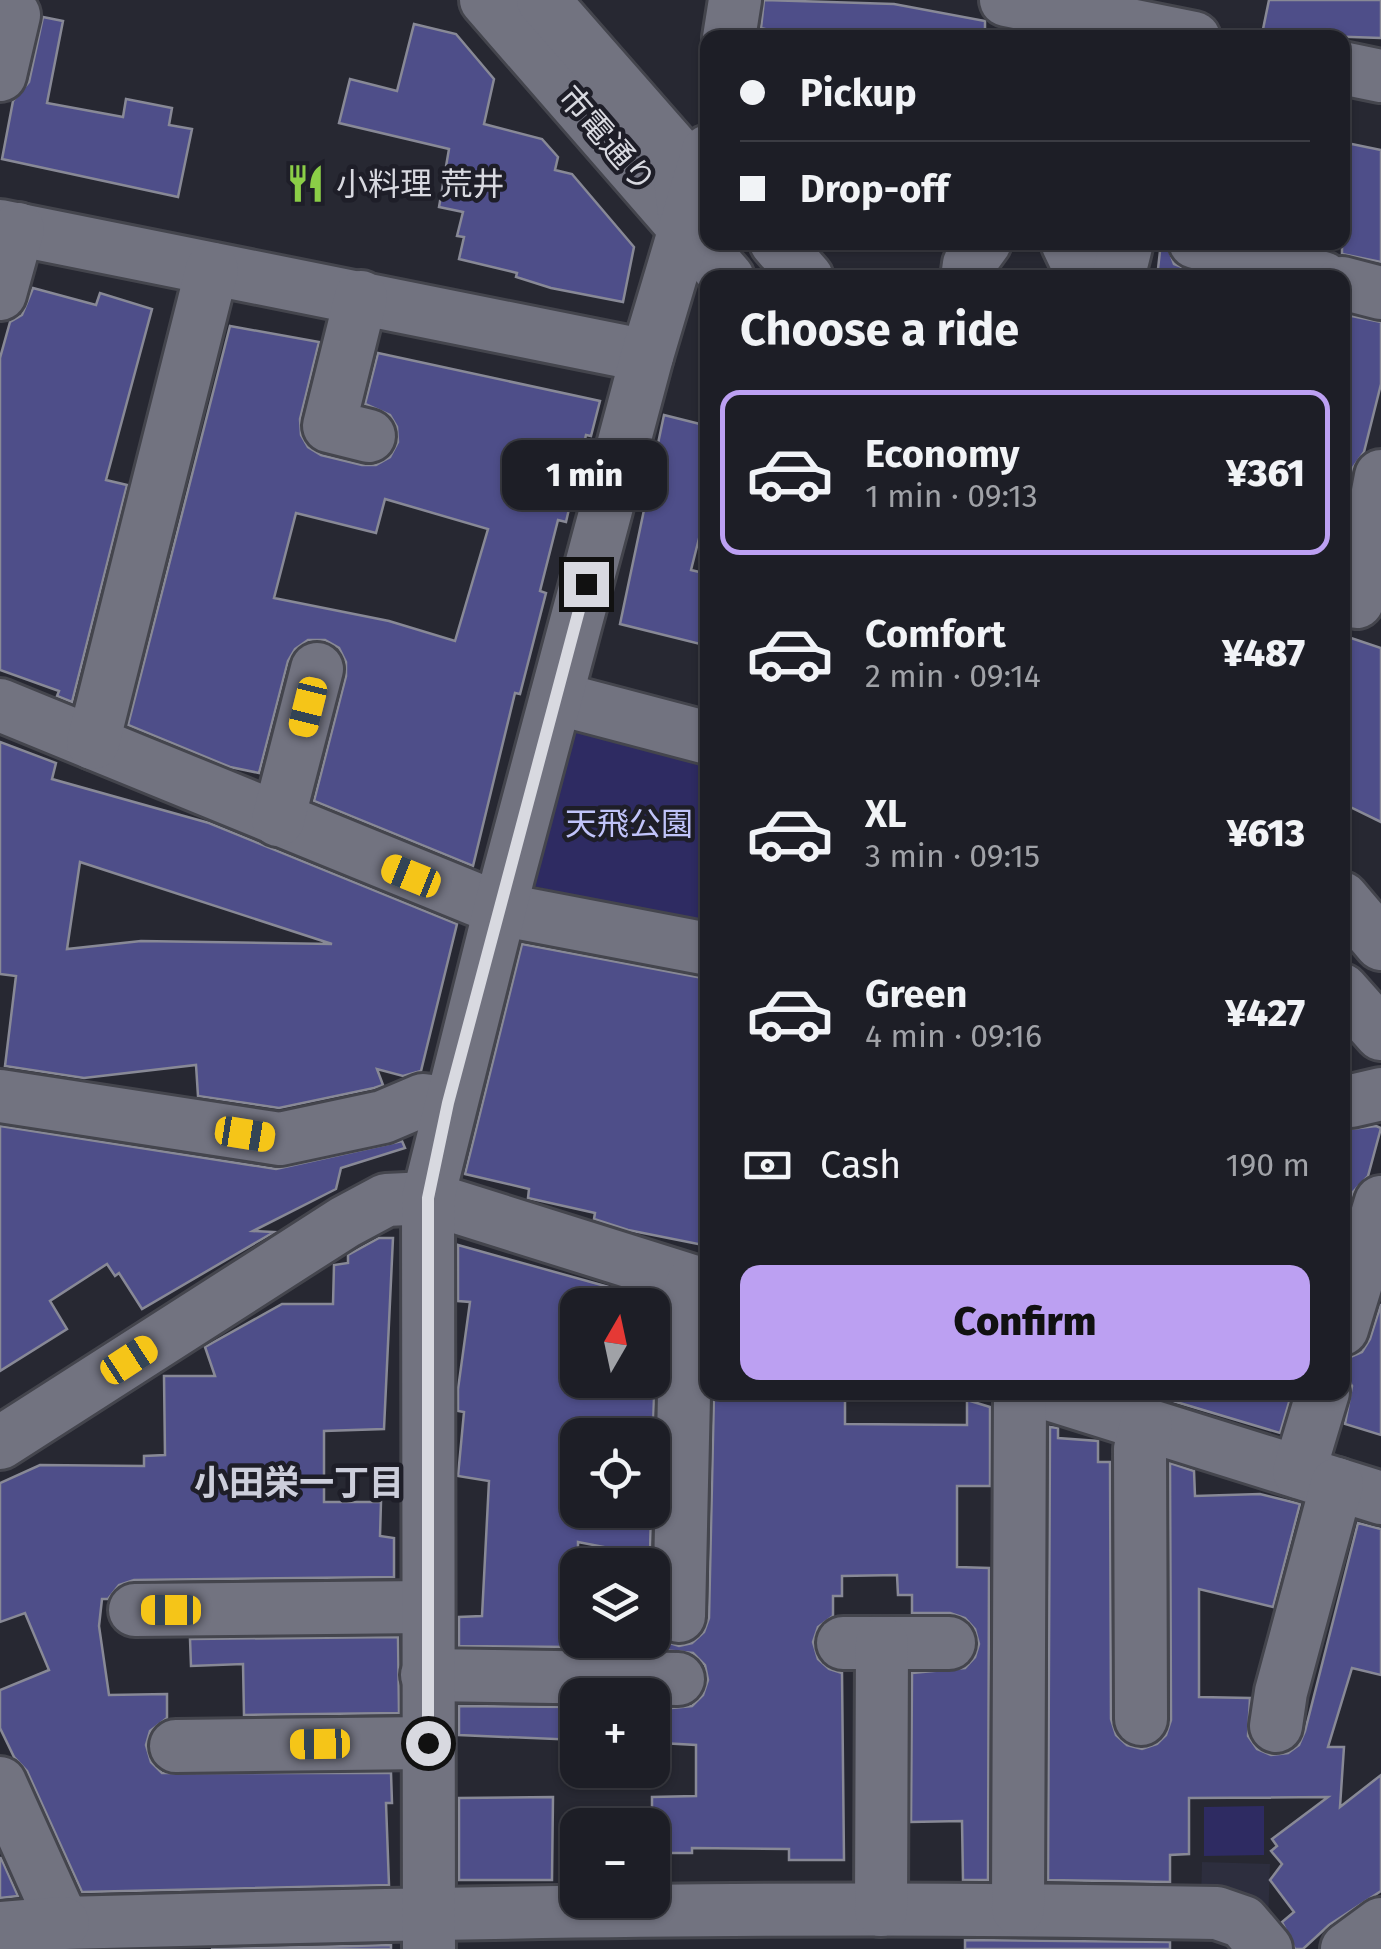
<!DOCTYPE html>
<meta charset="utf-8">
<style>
:root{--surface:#1d1e26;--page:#25272e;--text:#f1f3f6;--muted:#a0a2a7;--line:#3b3c43;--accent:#bca0f2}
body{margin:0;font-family:"Fira Sans","Noto Sans JP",sans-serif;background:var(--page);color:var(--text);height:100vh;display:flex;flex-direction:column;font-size:38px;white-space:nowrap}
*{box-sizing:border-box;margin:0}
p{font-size:32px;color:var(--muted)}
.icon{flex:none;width:55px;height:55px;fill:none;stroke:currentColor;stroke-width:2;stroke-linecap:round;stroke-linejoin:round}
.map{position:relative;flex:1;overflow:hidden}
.drawer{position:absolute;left:700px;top:270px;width:650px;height:1130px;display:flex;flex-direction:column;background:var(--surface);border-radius:20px;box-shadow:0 2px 8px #0004,0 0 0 2px var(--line)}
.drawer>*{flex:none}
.top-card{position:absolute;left:700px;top:30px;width:650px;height:220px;border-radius:20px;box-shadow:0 2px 8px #0004,0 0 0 2px var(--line);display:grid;align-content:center;height:220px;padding:0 40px;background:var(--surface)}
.needle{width:65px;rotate:9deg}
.tools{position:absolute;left:560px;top:1288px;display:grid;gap:20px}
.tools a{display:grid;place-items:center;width:110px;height:110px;border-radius:20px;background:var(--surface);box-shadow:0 2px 8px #0004,0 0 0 2px var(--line);font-size:50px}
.end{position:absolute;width:45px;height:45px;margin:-22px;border:12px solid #d8d9e0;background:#111;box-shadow:0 0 0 5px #111}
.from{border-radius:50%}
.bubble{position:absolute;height:70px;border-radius:20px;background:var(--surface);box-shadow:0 2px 8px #0004,0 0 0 2px var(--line);font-size:32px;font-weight:800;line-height:70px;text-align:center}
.car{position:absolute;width:30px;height:60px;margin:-30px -15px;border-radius:12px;box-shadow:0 0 8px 2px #0007;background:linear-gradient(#f5c518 24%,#345 0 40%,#f5c518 0 76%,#345 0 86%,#f5c518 0)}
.top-card b{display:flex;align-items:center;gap:35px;height:95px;font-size:38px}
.top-card b+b{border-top:2px solid var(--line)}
.top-card i{width:25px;height:25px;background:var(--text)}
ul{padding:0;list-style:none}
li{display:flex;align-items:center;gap:30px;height:165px;margin:0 20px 15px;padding:0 20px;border:5px solid transparent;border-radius:20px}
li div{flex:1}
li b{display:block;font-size:38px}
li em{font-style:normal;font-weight:800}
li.current{border-color:var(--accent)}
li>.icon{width:90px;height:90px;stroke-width:1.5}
h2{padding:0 40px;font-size:45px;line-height:120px}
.pay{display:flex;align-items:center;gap:25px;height:110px;padding:0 40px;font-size:38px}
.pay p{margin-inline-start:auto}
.button{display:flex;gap:20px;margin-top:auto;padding:20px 40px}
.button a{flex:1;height:115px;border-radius:20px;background:var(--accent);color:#111;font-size:40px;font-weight:800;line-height:115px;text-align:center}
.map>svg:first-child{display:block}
</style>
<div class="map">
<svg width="1381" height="1949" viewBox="0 0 1381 1949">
<rect width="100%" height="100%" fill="#272832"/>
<path fill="#2d2e3e" d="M1202,1862L1270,1864L1268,1926L1201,1904Z"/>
<g fill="#2e2b62">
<path d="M571,719L707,749V925L533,886Z"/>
<path d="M1264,1806V1855L1204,1856V1807Z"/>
</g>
<g fill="#4e4e89" stroke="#888996" stroke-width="2.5" fill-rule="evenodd">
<path d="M764,0L894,4L985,21V38H802L761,28Z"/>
<path d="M1269,0H1381V38L1262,34Z"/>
<path d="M43,17L63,21L47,103L123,117L126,99L172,108L169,125L192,129L178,197L2,159L13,101L29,82Z"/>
<path d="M414,24L456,34L494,79L484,124L542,139L558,157L555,170L572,174L634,247L623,302L551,288L516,277L517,273L459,259L464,237L457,236L463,212L439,207L449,149L339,123L350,79L397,91Z"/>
<path d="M1342,142L1381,150V262L1342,254Z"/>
<path d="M1161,242H1166L1174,264L1210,278H1157Z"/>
<path d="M33,288L96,305L100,293L152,309L106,480L127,485L72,702L57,696L59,691L0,670V358L10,322L22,315Z"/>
<path d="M1342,314L1381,322V384L1364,452L1352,469L1348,490H1342Z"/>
<path d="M230,326L319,342L300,419L301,435L308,447L321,455L362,465H376L390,457L398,442L397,427L390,415L365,404L378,353L600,401L591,436L586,435L566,522L558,520L540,591L546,593L520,694L515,693L473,866L314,801L346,676V662L339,648L325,640H308L295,649L288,661L259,773L230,767L128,725ZM385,499L488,529L455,641L389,621L274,598L296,513L376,533Z"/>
<path d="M664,415L708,426V503L691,570L708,574V646L620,624Z"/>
<path d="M1342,635L1381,648V822L1342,803Z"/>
<path d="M0,742L56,763L52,779L209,823L457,924L421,1071L403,1076L377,1069L383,1085L374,1088L279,1108L198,1096L196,1065L84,1078L5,1066L16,976L0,974ZM80,862L332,944L141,941L67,949Z"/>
<path d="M522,944L708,979V1246L628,1230L594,1219L595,1213L528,1198L529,1189L465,1174Z"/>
<path d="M0,1126L276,1169L402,1141L405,1148L341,1168L336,1189L253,1231L274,1232L142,1309L119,1273L115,1276L107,1264L50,1301L67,1329L0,1371Z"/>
<path d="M1376,1126L1381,1128L1368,1176L1353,1192L1342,1225V1130Z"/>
<path d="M379,1238H393L384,1429L324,1431V1502H381L380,1536L394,1538V1577L134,1580L119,1585L108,1599H102L99,1626L109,1695L167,1694V1718L150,1731L146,1745L151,1762L162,1773H391L392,1803H386L389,1885L82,1892L27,1771L14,1757L0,1728V1690L49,1670L25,1613L0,1622V1483L40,1465L144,1466V1456L165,1455L164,1376H215L205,1347L282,1304H333L334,1265L348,1263V1255Z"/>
<path d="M458,1245L641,1296L640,1305H578V1380H652V1300L657,1301L652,1461V1435L578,1427V1510H651L650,1556L578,1542V1647L459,1646V1617L482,1616L489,1481L458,1476L464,1412L458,1411V1389L470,1302L458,1301Z"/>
<path d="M1381,1304V1435L1345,1424L1352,1386L1344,1371L1348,1358L1362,1352L1370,1339Z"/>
<path d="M714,1392H845V1424L967,1425V1400L990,1407V1486H957V1567L989,1568L988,1880H963L962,1821L911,1822L912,1673L965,1668L975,1657L979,1644L975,1629L965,1618L950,1613H912V1595H898L897,1575L842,1576V1596H833V1616L818,1627L813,1642L818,1659L829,1669L842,1673L844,1860H789V1849L692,1848V1853H652V1797L696,1796V1745L661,1743V1709L692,1706L703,1695L708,1680L705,1665L693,1653L652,1649V1630L663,1641L679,1646L692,1643L704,1632L709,1618Z"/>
<path d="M1174,1392H1292L1280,1433L1173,1401Z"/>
<path d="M1050,1427L1058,1428V1438L1098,1441V1462H1110L1111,1719L1116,1735L1127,1745L1142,1749L1157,1744L1166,1735L1171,1720L1170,1463L1194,1471L1195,1496L1260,1494L1300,1504L1273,1607L1199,1589V1697L1250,1698L1248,1736L1257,1749L1271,1755L1288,1753L1299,1745L1305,1731L1358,1523L1381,1529V1675L1352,1668L1328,1747H1344L1340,1807L1381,1775V1891L1329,1925L1303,1949H1295L1282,1922L1294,1912L1270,1880L1282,1864L1271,1851L1277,1846L1272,1839L1328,1797L1189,1798V1854L1170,1855V1882L1048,1880Z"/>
<path d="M398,1637L399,1713L244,1715L243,1664L191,1666L190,1639Z"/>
<path d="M459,1706L578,1707V1740L459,1735Z"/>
<path d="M553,1797L552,1880H459V1798Z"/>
<path d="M0,1858H1L18,1896L0,1898Z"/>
<path d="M965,1940L1170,1942V1949H965Z"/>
<path d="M391,1945V1949H211L352,1946Z"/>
</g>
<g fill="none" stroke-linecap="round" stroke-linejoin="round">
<defs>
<g id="minor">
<path d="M486,0L728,278"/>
<path d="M543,0L677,153L684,213"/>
<path d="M1006,0L1194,38"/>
<path d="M729,38L735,0"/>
<path d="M1342,68L1381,76"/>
<path d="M0,75L14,15"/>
<path d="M0,226L647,356"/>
<path d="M776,242L807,278"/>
<path d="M1067,242L1084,278"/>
<path d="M1195,242L1323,278"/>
<path d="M967,278L969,264L985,242"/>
<path d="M1118,278L1127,242"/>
<path d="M1342,283L1381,293"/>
<path d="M0,294L18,229"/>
<path d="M361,297L329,426L369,436"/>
<path d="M1357,602L1381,476"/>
<path d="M556,698L708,738"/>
<path d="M0,705L499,909L708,949"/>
<path d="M93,743L212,269"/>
<path d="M278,820L317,669"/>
<path d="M1342,898L1381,944"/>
<path d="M1342,990L1381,1034"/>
<path d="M0,1096L280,1139L383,1117L423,1100L448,1103"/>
<path d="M1342,1099L1351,1101L1381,1094"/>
<path d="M1342,1329L1381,1202"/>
<path d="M1042,1392L1381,1498"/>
<path d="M0,1443L345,1222L386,1200L428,1198L708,1286"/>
<path d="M1299,1472L1323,1392"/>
<path d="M135,1610L426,1607"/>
<path d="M679,1616L686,1306L693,1282"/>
<path d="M843,1643H949"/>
<path d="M427,1675L678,1679"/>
<path d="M1141,1719L1140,1449L1146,1426"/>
<path d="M1276,1726L1281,1692L1337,1484"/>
<path d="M176,1746L428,1743"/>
<path d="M0,1783L63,1923C448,1912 833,1905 1217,1913L1243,1922L1266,1949"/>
<path d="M1018,1909L1020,1392"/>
<path d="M881,1910L882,1643"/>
<path d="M0,1928L63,1923"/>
<path d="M429,1949L428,1198L508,877L647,356L708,151"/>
<path d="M1347,1949L1381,1924"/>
</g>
</defs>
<use href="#minor" stroke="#44454d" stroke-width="58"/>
<use href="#minor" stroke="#727380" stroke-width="52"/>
</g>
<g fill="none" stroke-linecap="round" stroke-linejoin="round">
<path stroke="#d8d9e0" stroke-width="12" d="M428,1743V1198L448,1103L586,584"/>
</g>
<defs>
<symbol id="restaurant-bare" viewBox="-9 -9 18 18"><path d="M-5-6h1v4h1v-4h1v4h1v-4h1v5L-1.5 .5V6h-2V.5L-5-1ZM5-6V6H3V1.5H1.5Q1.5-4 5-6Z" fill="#8bce47" stroke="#1e1e28" stroke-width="2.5" paint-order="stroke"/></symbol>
</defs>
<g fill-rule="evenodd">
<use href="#restaurant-bare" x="278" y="156" width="55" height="55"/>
</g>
<g text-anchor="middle" stroke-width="9" stroke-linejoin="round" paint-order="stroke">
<g font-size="32" fill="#d8d9e0" stroke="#1e1e28">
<text transform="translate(607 139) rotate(49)" y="11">市電通り</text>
</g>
<g font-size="32" fill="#d8d9e0" stroke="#1e1e28" text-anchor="start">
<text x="336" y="195">小料理 荒井</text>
</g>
<g font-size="32" fill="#c1c4fa" stroke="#1e1e28">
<text x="629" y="835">天飛公園</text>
</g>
<g font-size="35" font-weight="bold" fill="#cccedb" stroke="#1e1e28">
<text x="299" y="1495">小田栄一丁目</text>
</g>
</g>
</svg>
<div class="tools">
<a><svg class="needle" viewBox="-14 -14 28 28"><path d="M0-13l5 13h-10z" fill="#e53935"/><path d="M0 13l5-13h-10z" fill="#a0a2a7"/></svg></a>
<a><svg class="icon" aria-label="locate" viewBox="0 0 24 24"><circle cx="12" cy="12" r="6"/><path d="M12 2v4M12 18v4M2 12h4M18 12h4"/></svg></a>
<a><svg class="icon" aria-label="layers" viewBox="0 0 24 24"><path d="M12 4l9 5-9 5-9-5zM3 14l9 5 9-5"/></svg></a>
<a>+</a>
<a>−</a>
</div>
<i class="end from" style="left:428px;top:1743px"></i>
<i class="end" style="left:586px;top:584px"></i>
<div class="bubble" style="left:502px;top:440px;width:165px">1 min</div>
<i class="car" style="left:308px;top:707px;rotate:194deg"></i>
<i class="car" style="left:411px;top:876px;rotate:292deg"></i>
<i class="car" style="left:245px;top:1134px;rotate:99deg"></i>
<i class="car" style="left:129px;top:1360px;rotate:57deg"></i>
<i class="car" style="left:171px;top:1610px;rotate:270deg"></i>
<i class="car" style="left:320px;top:1744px;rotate:269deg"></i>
<div class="top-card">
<b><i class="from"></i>Pickup</b>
<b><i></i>Drop-off</b>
</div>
<section class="drawer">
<h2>Choose a ride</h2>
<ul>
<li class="current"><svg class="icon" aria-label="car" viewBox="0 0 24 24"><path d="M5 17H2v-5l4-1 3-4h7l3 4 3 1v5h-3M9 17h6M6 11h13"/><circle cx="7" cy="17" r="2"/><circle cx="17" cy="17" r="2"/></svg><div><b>Economy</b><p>1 min · 09:13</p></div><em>¥361</em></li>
<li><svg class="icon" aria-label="car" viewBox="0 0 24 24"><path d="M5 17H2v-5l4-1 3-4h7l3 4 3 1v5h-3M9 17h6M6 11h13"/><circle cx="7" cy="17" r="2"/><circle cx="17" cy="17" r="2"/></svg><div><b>Comfort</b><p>2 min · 09:14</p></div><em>¥487</em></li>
<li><svg class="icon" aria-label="car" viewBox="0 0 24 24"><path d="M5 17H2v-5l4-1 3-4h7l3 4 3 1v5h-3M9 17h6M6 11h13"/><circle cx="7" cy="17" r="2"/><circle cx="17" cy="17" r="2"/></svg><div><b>XL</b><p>3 min · 09:15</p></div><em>¥613</em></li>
<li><svg class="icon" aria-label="car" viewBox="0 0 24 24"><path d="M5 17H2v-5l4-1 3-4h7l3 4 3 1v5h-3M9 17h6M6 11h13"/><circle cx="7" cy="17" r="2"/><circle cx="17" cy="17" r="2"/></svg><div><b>Green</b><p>4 min · 09:16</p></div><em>¥427</em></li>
</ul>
<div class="pay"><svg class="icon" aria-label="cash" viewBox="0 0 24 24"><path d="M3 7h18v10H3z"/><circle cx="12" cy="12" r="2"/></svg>Cash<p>190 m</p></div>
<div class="button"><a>Confirm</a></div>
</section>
</div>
